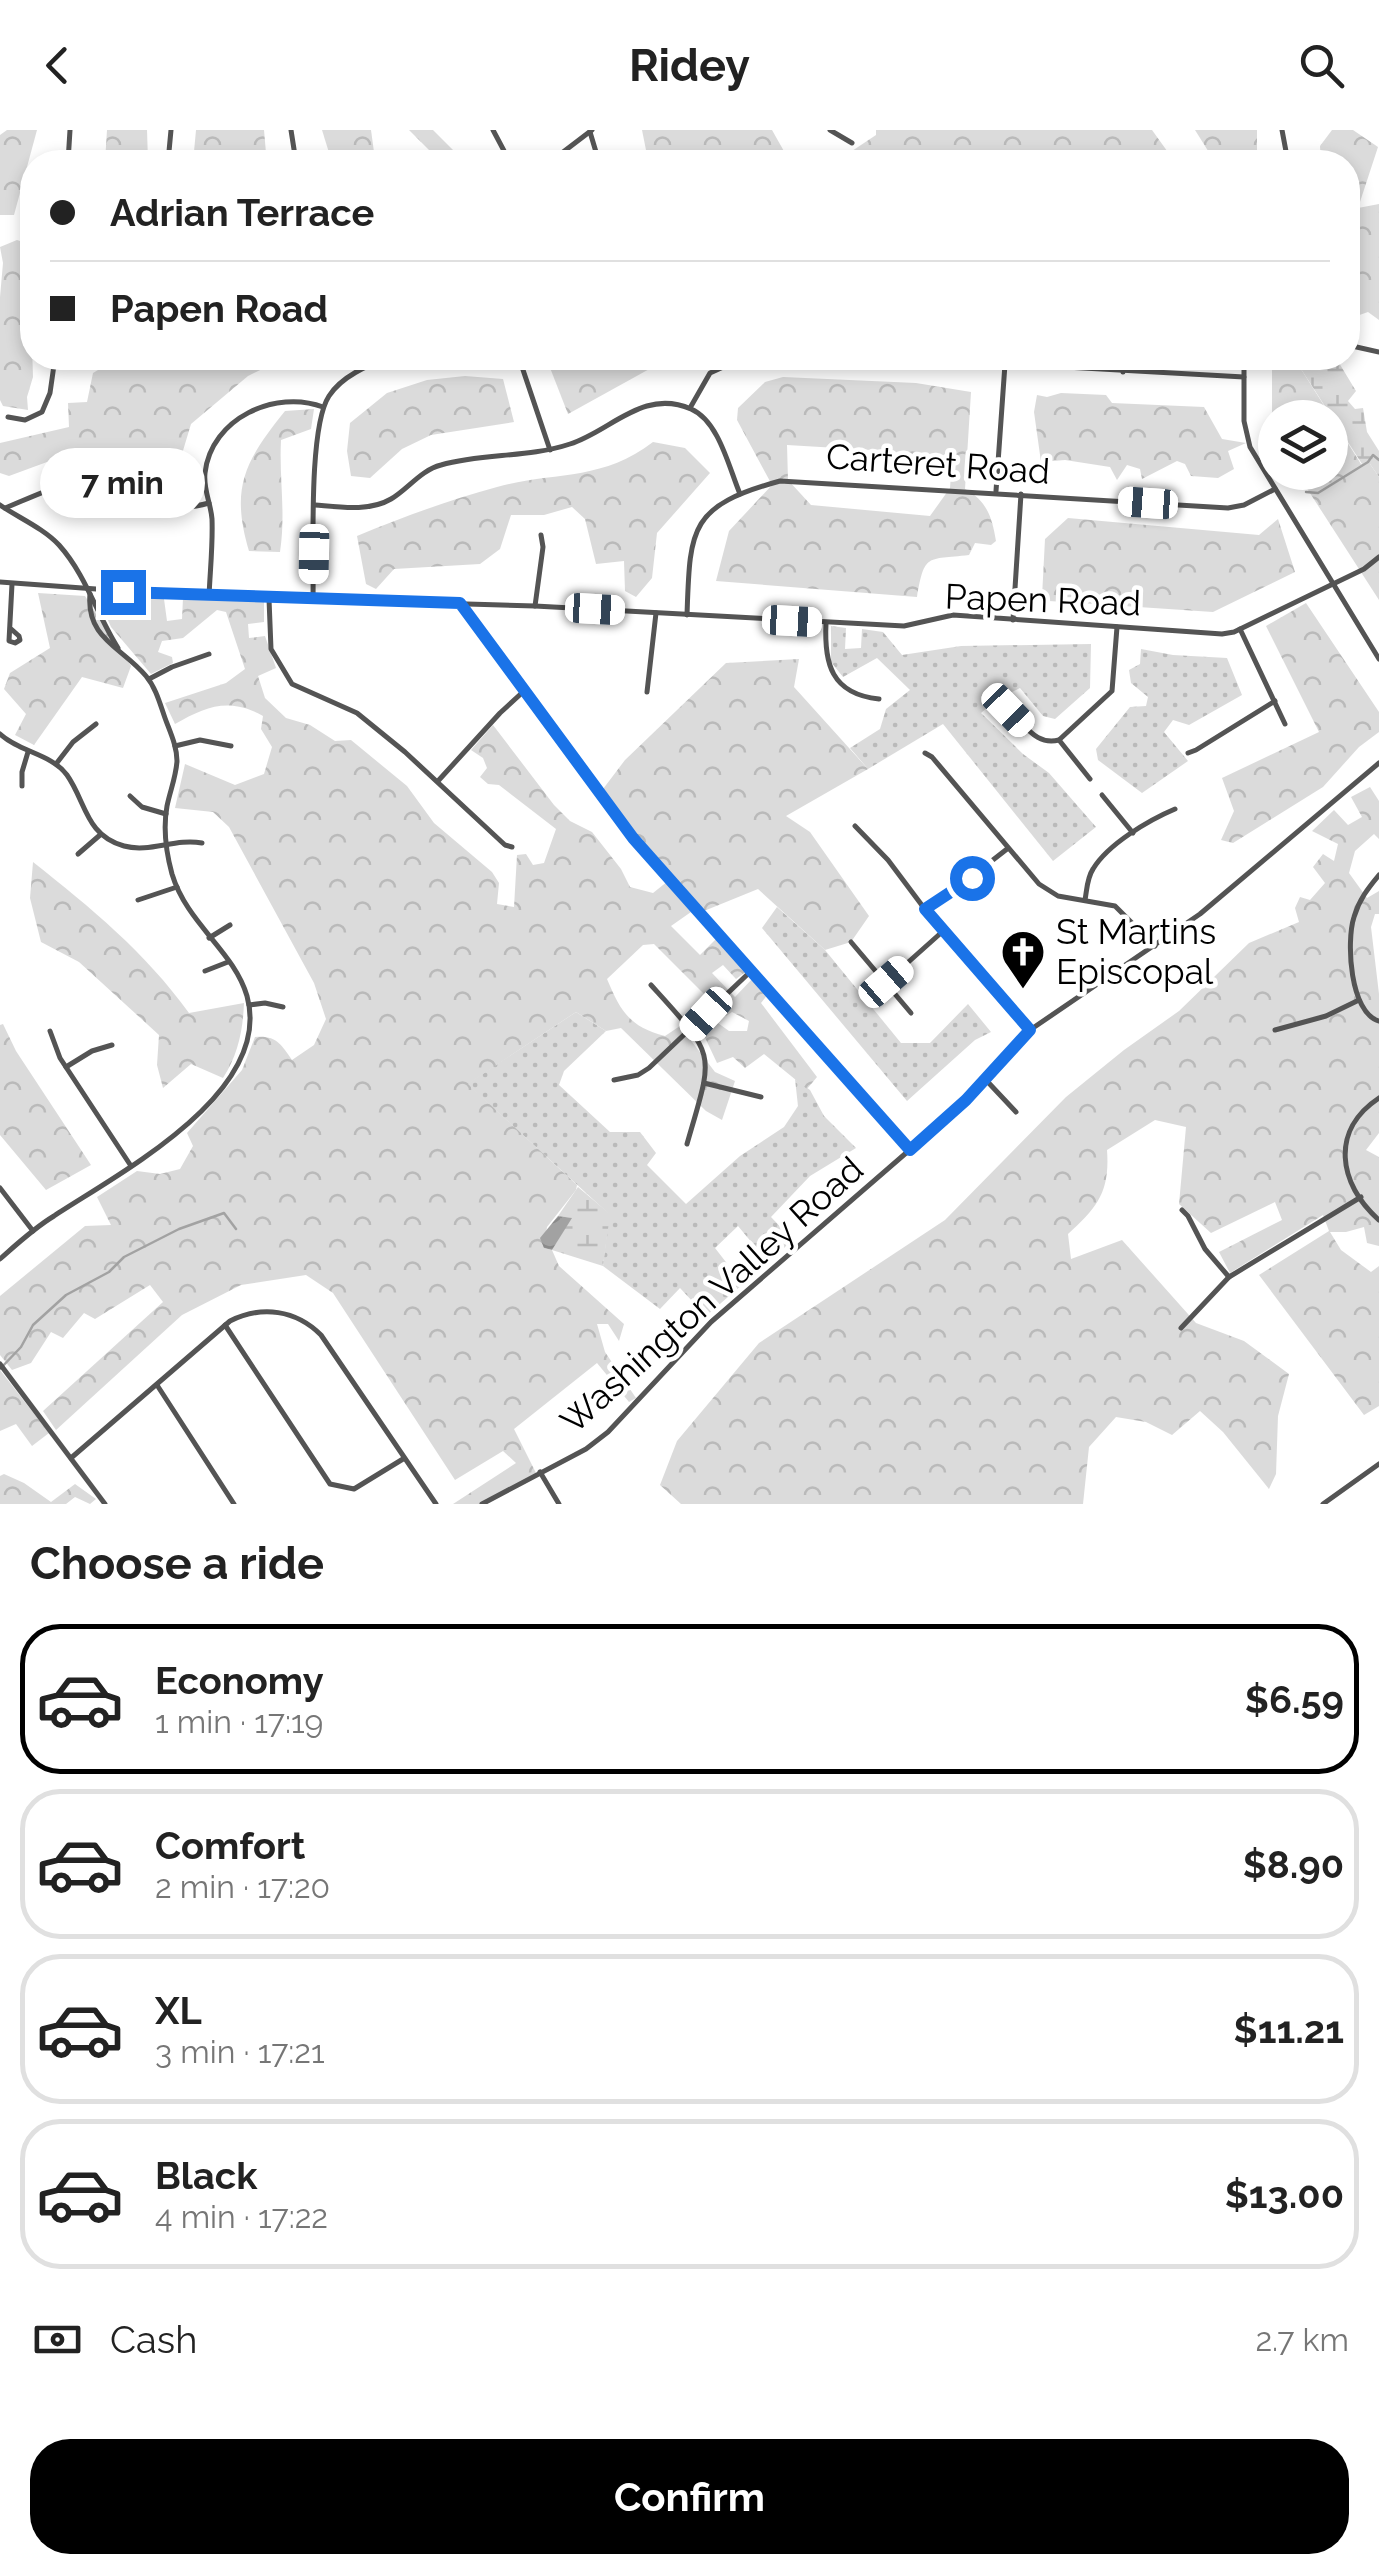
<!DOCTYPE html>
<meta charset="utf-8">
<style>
:root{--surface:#fff;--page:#f6f6f6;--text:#222;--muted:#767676;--line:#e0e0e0;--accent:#000}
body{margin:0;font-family:Raleway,sans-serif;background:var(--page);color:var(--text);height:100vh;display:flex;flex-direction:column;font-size:38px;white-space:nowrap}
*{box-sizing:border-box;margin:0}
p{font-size:32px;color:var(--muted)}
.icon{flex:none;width:55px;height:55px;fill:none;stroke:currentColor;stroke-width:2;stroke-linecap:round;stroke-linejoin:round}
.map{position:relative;height:1374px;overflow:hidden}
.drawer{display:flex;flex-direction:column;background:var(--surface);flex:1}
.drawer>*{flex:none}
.guide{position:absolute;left:20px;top:20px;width:1340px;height:220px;border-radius:40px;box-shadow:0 5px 15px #0003;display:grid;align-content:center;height:220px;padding:0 30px;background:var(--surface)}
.fabs{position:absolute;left:1258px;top:270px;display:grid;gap:20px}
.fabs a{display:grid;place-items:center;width:90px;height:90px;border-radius:50%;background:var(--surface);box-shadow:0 5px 15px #0003;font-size:50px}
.end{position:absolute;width:45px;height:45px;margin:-22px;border:12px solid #1a73e8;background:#fff;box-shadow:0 0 0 5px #fff}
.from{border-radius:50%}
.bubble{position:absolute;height:70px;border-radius:35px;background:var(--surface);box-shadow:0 5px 15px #0003;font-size:32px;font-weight:700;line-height:70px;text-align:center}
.car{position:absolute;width:30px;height:60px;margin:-30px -15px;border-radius:12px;box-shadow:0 0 8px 2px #0007;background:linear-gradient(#fff 24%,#345 0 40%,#fff 0 76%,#345 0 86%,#fff 0)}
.guide b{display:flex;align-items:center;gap:35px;height:95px;font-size:38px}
.guide b+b{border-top:2px solid var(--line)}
.guide i{width:25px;height:25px;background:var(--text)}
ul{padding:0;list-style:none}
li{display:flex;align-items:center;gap:30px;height:150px;margin:0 20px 15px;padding:0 10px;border:5px solid var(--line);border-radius:40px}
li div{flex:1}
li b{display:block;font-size:38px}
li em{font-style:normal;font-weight:700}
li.current{border-color:var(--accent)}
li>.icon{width:90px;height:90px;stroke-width:1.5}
h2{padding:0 30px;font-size:45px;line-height:120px}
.pay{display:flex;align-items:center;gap:25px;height:110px;padding:0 30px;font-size:38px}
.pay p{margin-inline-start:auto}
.action{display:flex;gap:20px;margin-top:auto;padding:20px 30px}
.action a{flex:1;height:115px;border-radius:40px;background:var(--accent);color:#fff;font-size:40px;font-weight:700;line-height:115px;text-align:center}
header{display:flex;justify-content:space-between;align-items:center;height:130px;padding:0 30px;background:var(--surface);font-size:45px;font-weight:700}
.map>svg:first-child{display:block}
</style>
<header><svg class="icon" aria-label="back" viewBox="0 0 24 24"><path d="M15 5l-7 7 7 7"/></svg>Ridey<svg class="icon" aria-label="search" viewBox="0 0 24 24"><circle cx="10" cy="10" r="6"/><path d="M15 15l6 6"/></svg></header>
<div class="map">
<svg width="1379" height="1374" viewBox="0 0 1379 1374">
<defs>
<pattern id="grass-dots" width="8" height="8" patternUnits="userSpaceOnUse" patternTransform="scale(2.5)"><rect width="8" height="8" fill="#dbdbdb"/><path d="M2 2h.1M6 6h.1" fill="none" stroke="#bababa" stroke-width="1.8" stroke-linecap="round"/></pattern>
<pattern id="forest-crowns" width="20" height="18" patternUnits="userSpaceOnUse" patternTransform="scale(2.5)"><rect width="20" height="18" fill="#dbdbdb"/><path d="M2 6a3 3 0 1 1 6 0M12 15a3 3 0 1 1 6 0" fill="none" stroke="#bababa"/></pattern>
<pattern id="wetland-marsh" width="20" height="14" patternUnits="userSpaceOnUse" patternTransform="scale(2.5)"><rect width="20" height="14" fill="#dbdbdb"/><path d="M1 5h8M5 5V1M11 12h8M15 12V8" fill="none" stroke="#bababa"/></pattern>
<pattern id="water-waves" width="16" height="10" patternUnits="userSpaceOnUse" patternTransform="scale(2.5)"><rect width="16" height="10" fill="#a2a2a2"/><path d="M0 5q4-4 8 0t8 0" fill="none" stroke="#8a8a8a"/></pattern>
</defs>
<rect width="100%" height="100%" fill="#fff"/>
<g fill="url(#grass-dots)">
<path d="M831,496L846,498L845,519L861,518L862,499L883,502L902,525L961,516L1091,514L1090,558L1055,589L1043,586L1020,558L996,570L981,583L1023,624L1049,643L1096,697L1053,731L943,594L868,639L850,618L880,599L886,579L910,560L877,528L843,547L831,532Z"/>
<path d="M1141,519L1173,525L1227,528L1242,565L1189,595L1173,590L1164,602L1188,631L1142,663L1098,630L1096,619L1130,577L1146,576L1148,567L1131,553L1129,540L1140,534Z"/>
<path d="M777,777L825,820L901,913H930L968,874L991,902L975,910L907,971L762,798Z"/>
<path d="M576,882L606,901L564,941L559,955L610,1002H640L656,1023L647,1035L686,1074L740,1026L784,997L798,976L795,949L810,960L824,986L856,1018L810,1046L771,1087L793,1110L768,1132L738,1096L715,1118L743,1154L706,1186L680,1158L660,1179L603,1136L609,1084L467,954Z"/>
</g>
<g fill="url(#forest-crowns)" fill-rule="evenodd">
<path d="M7,0H37L14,85H0V5Z"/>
<path d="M107,0H147L148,32H105Z"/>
<path d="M196,0H264L266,23L223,32H193Z"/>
<path d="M322,0H371L374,22L330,26Z"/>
<path d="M409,0H433L465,32H441Z"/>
<path d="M642,0H772L785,23L840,29L876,5V0H1152L1175,32H640L647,25Z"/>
<path d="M1195,0H1257V32H1215Z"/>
<path d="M1332,0H1353L1378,17L1358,78L1379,74V190L1368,182L1348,189V32H1321L1320,16Z"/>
<path d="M17,110L32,115V180L27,193L32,216L33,247L27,267L28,280L3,276L0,270V167L3,133L0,117Z"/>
<path d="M118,228H285L248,246L191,294L182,324L47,332L9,346L0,343V313L69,297L68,273L87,272L93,243Z"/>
<path d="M551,228H663L653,237L568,284L547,230Z"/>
<path d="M1272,228H1294L1361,334H1370L1379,347V470L1297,343L1330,342V288H1275V299L1272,292Z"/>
<path d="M465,246L503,249L514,292L431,305L402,319L370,348L351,346L347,321L350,293L387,263L427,250Z"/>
<path d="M783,247L916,253L971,262L965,359C987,371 992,387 996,411L991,415L975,413L969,425C926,430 925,423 917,467L716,451L729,401L772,355L737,290L738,278L765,252ZM787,315L871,320L952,330L950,358L930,386L811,375L788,350Z"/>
<path d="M1061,263L1106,265L1112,273L1204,277L1222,309L1246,313L1228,321L1234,339L1218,348L1191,346L1185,334L1177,331L1142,349L1140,339L1127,335L1117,350L1110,337L1065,330L1041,332L1034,282L1037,265L1047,267Z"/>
<path d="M314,279L311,299L281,310C279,350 286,382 280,422L249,421C230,357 245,331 285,281Z"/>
<path d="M653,312L685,318L710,343L657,403L652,448L636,467L625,461L624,431L596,434L585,389L572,377L544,385H511L500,419L480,434L394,439L376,459L366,454L357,406C403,387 449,370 497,357C554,341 601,352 653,312Z"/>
<path d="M1068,388L1259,405L1278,389L1295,442L1213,482L1049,471L1042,467L1045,409Z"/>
<path d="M38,463L85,466L131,536L123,558L82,547L34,615L15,605L26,584L4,559L10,543L50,518Z"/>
<path d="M110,464L164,469L167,491L182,489L183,468L264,471V492L248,494L249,508L265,506L276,538L258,546L265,568L286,588L310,595L335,611L351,610L407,656L434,693L492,742L499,753L497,774L514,777L517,725L526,724L533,735L544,733L556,699L499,655L488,654L480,647L487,638L483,628L471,620L493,595L554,675L570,691L592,702L621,739L630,757L653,763L668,751L691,782L671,796L700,825L717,808L747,841L736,849L723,835L712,843L735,867L753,848L768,864L761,873L817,947L807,959L764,924L745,938L733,927L717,933L701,899L711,888L729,901H747L749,891L732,882L726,886L654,814L643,815L607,849C620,880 629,897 665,906L680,896L715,942L735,951L722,990L706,981L621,898L606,901L576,882L468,954L577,1055L576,1060L547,1097L544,1118L552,1120L559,1136L624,1194L619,1211L608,1194H597L605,1222L636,1268L629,1272L597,1233L514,1299L536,1343L480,1374H453L516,1333L503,1321L455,1350L333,1163L306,1145L241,1155L182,1185L56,1300L43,1281L163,1172L150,1155L95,1189L84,1183L63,1208L51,1202L31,1233L12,1240L0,1225V1166L85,1096L111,1095L97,1067L137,1041L160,1044L180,1039L193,1016L187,1003L242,940L255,907C276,905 281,914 292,930L314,915L326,889L314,853L229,697L213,682L175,678L185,634L235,655L264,644L272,617L261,599L263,586C230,567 206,576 175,594L165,573L226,553L245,539L226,482L217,480L183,508L162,511L158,522L172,527L173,533L151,544L111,497L99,470Z"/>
<path d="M1306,473L1379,582V602L1359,617L1323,657L1233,713L1221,710L1234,681L1222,648L1319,602L1266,496Z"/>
<path d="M799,529L794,557L868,639L786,686L810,702L869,786L851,812L825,820L758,759L699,783L634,710L600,663L625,630L726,533Z"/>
<path d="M1370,657L1379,671V709L1374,704L1355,721L1349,743L1367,768L1379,761V784H1375L1371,797L1379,864V1003L1366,1020L1379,1027V1116L1367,1113L1364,1097L1346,1102H1330L1341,1120L1371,1142L1379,1136V1276L1364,1285L1259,1145L1329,1101L1323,1085L1230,1143L1219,1122L1282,1090L1275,1072L1211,1103L1179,1074L1186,997L1155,990L1107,1020C1110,1061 1098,1077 1068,1104L1071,1129L1122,1110L1196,1193L1244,1211L1289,1244L1278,1286L1276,1344L1269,1359L1223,1302L1200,1281L1172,1305L1146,1292L1116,1287L1089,1317L1083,1374H681L660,1355L677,1311L759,1213L945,1090L1066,967L1124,920L1179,881L1249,813L1299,792L1295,778L1300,767L1310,770L1325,753L1313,737L1323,724L1334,731L1338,714L1312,701L1334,680L1348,695L1362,687L1351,667Z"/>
<path d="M33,732C91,778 145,822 189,883L244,873C243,900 238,925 223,948L191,934L163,958L157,935L159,905L79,832L41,812L30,768Z"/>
<path d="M3,894L16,921L91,1035L46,1060L0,1005V895Z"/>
<path d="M0,1240L49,1303L32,1316L16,1294L0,1301Z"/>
<path d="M4,1344L24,1353L51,1372L75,1354L96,1369L90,1374L75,1367L66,1374H0V1346Z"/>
</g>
<g fill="url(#wetland-marsh)">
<path d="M1294,228H1336L1356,261L1348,271L1355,279L1363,278L1367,302L1379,321V347L1370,334H1362Z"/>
<path d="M578,1057L610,1084L603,1136L552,1120L571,1088L558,1086Z"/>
</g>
<path fill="url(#water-waves)" d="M558,1086L572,1088L552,1120L544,1118L540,1108Z"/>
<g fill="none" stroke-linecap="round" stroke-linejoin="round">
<g stroke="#a2a2a2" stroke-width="2.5">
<path d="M1306,362L1318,363L1368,332L1373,325L1379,330"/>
<path d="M0,1239L21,1217L33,1195L66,1165L109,1142L124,1127L179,1099L224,1083L236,1099"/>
</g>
<g stroke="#545454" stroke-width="5">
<path d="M291,0L296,32"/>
<path d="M493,0L510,32"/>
<path d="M830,0L852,13"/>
<path d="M1282,0L1288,32"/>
<path d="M590,2L599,32"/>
<path d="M68,32L70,0"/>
<path d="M168,32L171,0"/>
<path d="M331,32H366"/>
<path d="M550,32L592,0"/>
<path d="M24,92H32"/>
<path d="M1352,216L1379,222"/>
<path d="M519,228L550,320"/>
<path d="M903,228L1244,247"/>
<path d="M1244,228V291L1250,317L1379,529"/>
<path d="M1123,242L1124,228"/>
<path d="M690,278L710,243L743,228"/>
<path d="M8,287L25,290L42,282L50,263L55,228"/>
<path d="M996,361L1005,234"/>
<path d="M0,375C19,388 43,398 59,415C86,445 97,485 118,518"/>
<path d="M315,375C339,377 369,382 391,369C408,359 421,340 441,335C483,323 528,328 570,314C611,301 643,258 691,279C719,291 729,338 740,364"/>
<path d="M5,378C30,368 82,343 109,345C153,350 153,389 209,373"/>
<path d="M0,452L192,466L535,476L904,496L953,485L1222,504L1234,502L1364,439L1379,427"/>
<path d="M209,467C210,441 213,415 212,389C211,374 203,359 205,343C211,288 276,259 323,277"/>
<path d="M269,469L271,519L292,554L357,583L405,622L505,715L512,717"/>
<path d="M313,469C314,425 308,298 329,266C342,246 367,236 387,228"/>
<path d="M460,473L634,710L910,1020"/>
<path d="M535,476L543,417L541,405"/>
<path d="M687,485C690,398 689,376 780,351L1228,378L1244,375L1275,359"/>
<path d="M1013,490L1021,364"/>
<path d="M826,493C824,533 831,564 879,569"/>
<path d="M10,498L19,506L20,510L15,513L9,511L12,454"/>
<path d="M1240,499L1285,594"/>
<path d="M149,549L172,537L209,524"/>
<path d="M647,562L656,483"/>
<path d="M1001,577C1023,586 1031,617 1059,610"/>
<path d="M0,604C19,622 52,624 67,645C86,672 86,706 124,716C150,723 175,708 202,713"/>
<path d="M175,616L200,610L231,616"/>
<path d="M925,623L932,627L1039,754L1058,766L1115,776L1155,816"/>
<path d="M1188,623L1196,620L1275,571"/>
<path d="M56,634L73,612L96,594"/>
<path d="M1090,649L1059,610L1112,561L1117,497"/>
<path d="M438,651L500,583L524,561"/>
<path d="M22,656V642L28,622"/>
<path d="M1102,665L1133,703"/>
<path d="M130,666L142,677L166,684"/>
<path d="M855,696L888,730L942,802L1030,900"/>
<path d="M78,724L100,705"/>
<path d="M1379,745C1368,758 1359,770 1354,787C1346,812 1350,883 1379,891"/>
<path d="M138,770L177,757"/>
<path d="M1085,770C1087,759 1087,748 1093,739C1108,714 1149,690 1175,679"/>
<path d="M925,779L957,758L1007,719"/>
<path d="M209,808L230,795"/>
<path d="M851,812L911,883"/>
<path d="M205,841L228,832"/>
<path d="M886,852L942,802"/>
<path d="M651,855C718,929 714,920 687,1014"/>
<path d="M249,875L265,873L283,877"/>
<path d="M1275,900L1326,886L1359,870"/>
<path d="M50,901L60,928L131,1036"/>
<path d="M66,937L92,921L112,915"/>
<path d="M985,949L1016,982"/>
<path d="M614,950L638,945L649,938L751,841"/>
<path d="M704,953L761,967"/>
<path d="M1379,968C1330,1000 1338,1054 1379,1090"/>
<path d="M0,1058L33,1101"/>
<path d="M1182,1080L1188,1086L1205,1119L1229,1147"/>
<path d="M0,1129C17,1114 34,1098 54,1086C119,1043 274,963 247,866C234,821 187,794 172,744C166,722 163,698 167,676C170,661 176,647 177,631C177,616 170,602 165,588C160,574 156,558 146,546C122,517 86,509 90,464"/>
<path d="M225,1195L330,1354L354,1359L403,1329"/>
<path d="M1181,1198L1229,1147L1361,1067"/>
<path d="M0,1234L105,1374"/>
<path d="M157,1255L234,1374"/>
<path d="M71,1328L230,1191C262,1175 296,1180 321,1205L436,1374"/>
<path d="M540,1342L559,1374"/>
<path d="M482,1374L586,1319L608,1302L711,1192L958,978L1030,900L1200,784L1379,633"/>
<path d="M1323,1374L1379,1334"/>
</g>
</g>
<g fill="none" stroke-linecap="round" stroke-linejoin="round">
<path stroke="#1a73e8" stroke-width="12" d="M123,462L460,473L633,708L910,1020L966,970L1030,900L925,779L972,748"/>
</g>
<defs>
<symbol id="church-pin" viewBox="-11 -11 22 30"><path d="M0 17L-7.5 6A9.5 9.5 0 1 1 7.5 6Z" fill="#000" stroke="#fff"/><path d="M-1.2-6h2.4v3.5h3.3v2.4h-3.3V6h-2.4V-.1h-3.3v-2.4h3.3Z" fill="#fff"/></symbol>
</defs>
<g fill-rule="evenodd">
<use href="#church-pin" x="998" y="797" width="50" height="68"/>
</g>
<g text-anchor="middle" stroke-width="9" stroke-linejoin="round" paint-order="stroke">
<g font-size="35" fill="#000" stroke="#fff">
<text transform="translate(938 334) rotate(4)" y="12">Carteret Road</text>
<text transform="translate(1043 470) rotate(2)" y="12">Papen Road</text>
<text transform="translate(712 1165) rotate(-42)" y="12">Washington Valley Road</text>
</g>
<g font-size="35" fill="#000" stroke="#fff" text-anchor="start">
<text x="1056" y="814">St Martins<tspan x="1056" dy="40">Episcopal</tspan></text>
</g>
</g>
</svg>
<div class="fabs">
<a><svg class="icon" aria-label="layers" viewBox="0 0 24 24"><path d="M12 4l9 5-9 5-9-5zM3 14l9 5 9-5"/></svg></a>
</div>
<i class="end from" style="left:972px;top:748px"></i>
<i class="end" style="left:123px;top:462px"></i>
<div class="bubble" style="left:40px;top:318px;width:165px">7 min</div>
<i class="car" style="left:1148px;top:373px;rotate:274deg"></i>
<i class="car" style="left:314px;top:424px;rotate:181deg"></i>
<i class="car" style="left:595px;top:479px;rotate:93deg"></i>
<i class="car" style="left:792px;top:491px;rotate:93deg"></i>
<i class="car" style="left:1008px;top:580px;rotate:136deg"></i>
<i class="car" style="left:886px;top:852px;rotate:49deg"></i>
<i class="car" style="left:706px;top:884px;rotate:223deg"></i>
<div class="guide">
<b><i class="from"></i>Adrian Terrace</b>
<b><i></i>Papen Road</b>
</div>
</div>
<section class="drawer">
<h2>Choose a ride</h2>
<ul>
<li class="current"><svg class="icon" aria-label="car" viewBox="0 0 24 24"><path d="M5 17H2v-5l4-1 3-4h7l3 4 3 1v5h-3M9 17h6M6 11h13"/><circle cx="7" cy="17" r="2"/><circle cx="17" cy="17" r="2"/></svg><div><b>Economy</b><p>1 min · 17:19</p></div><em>$6.59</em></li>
<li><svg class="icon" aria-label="car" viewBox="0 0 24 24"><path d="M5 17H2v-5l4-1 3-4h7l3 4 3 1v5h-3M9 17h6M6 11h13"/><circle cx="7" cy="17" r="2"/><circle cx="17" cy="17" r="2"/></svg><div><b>Comfort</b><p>2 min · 17:20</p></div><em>$8.90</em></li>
<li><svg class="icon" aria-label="car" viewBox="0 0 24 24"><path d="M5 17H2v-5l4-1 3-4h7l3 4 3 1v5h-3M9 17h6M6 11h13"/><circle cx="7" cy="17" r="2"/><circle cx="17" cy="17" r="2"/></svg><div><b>XL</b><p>3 min · 17:21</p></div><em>$11.21</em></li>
<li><svg class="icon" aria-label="car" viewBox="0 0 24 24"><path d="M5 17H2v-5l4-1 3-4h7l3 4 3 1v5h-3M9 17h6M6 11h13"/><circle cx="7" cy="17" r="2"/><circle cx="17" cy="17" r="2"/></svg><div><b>Black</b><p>4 min · 17:22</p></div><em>$13.00</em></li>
</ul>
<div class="pay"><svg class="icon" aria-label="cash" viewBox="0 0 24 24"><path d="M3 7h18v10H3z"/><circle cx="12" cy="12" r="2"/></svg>Cash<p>2.7 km</p></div>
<div class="action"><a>Confirm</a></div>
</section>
